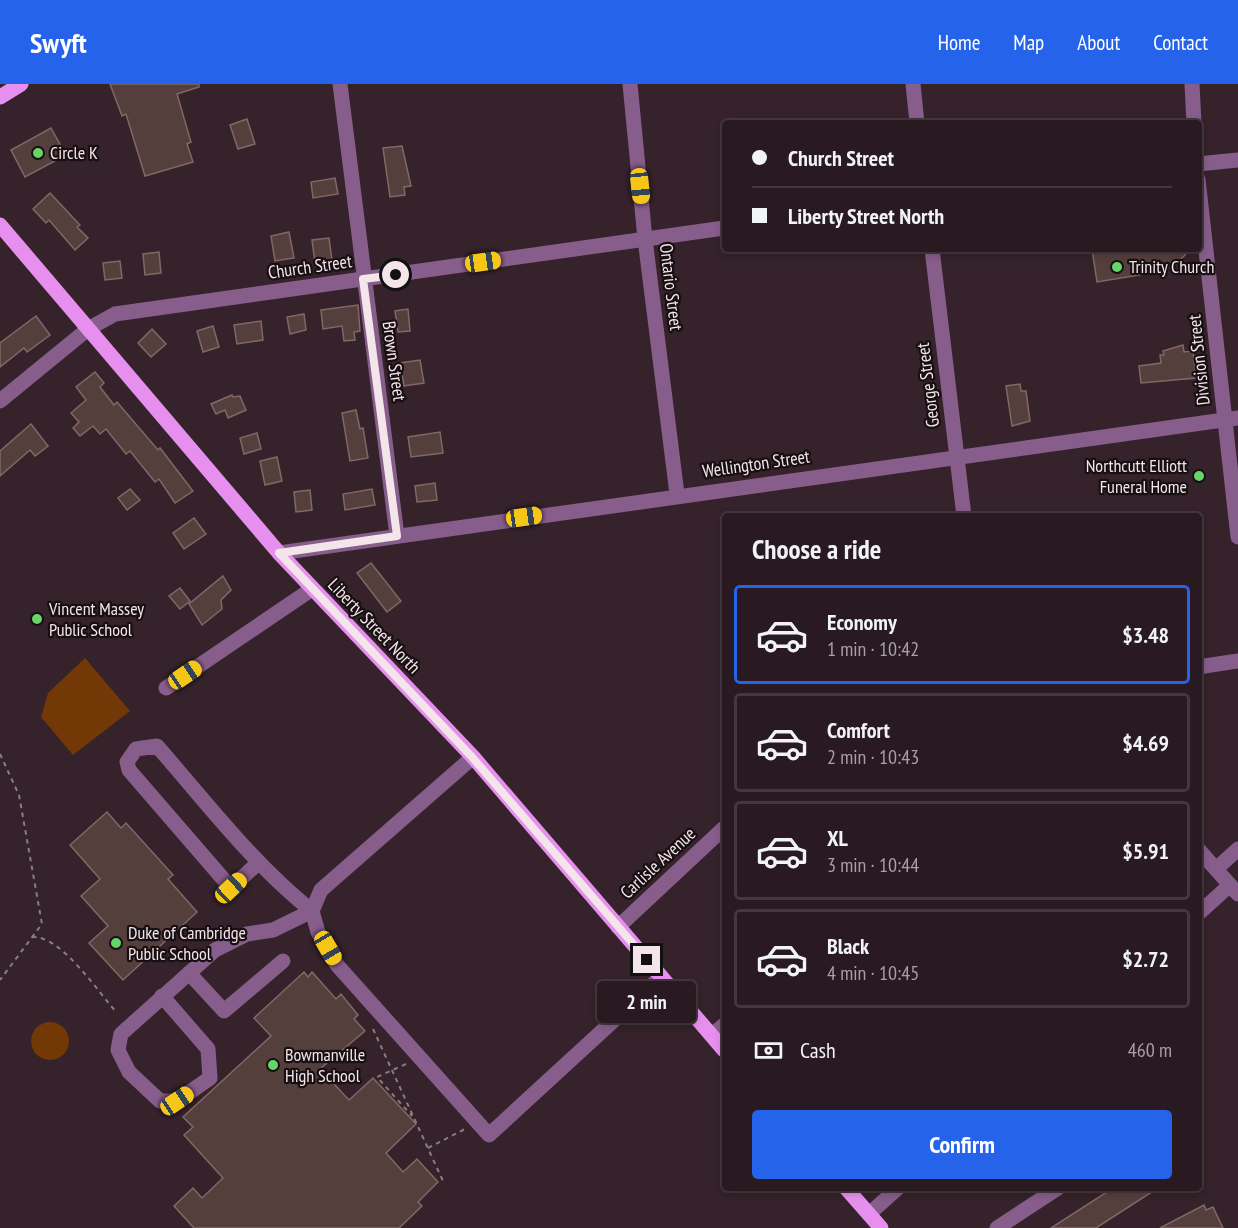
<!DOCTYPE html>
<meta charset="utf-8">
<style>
:root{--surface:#281a20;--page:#34272d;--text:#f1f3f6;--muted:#a5a1a5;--line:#44383e;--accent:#2563eb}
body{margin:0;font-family:"PT Sans Narrow",sans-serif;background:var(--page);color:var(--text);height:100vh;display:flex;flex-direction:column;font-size:22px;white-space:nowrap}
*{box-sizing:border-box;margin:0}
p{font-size:20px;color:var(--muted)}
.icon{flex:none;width:33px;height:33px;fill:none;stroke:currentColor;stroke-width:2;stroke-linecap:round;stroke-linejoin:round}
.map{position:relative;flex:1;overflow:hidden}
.side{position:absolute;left:722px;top:429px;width:480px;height:678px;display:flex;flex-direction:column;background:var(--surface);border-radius:6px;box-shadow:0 3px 9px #0003,0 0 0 2px var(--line)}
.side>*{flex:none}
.top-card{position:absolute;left:722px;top:36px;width:480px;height:132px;border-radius:6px;box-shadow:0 3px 9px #0003,0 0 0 2px var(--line);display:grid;align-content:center;height:132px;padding:0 30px;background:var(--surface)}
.end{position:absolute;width:27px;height:27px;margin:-14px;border:8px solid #f3e5ea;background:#111;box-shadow:0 0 0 3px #111}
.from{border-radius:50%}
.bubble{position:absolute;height:42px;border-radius:6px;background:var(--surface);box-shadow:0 3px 9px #0003,0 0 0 2px var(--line);font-size:20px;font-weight:700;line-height:42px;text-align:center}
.car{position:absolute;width:18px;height:36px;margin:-18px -9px;border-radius:8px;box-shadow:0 0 4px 2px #0007;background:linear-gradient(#f5c518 24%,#345 0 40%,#f5c518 0 76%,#345 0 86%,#f5c518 0)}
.top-card b{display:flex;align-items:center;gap:21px;height:57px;font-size:22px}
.top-card b+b{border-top:2px solid var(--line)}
.top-card i{width:15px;height:15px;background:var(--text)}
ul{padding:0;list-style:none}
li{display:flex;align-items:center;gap:18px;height:99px;margin:0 12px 9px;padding:0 18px;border:3px solid var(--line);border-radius:6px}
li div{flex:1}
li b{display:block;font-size:22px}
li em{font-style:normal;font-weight:700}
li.selected{border-color:var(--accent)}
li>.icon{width:54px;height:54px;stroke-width:1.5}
h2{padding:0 30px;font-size:27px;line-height:72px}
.pay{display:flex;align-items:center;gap:15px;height:66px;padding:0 30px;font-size:22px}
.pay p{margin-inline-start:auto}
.action{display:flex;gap:12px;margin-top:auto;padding:12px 30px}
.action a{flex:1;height:69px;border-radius:6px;background:var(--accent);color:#fff;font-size:24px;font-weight:700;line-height:69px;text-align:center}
header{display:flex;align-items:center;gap:36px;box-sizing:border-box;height:84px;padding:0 30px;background:var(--accent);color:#fff}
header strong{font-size:28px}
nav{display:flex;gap:33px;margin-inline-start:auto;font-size:21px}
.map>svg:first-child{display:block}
</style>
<header>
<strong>Swyft</strong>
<nav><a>Home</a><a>Map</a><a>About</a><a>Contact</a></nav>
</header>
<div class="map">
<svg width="1238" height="1144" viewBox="0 0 1238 1144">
<rect width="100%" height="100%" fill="#35222a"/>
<g fill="#723805">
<path d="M85,574L130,627L73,671L41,633L48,609Z"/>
<circle cx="50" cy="957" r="19"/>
</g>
<g fill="#553f3d" stroke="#816866" stroke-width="1.5">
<path d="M110,0H199V3L177,10L191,58L187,60L193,78L145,92L126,30L122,32Z"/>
<path d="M247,35L255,60L238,65L230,41Z"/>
<path d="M51,44L66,71L25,93L11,66Z"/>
<path d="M402,62L411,102L404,103L405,111L390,113L383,64Z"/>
<path d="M335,94L338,110L313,114L311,98Z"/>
<path d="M50,109L80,141L77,143L88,154L75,166L49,136L46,139L33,125Z"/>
<path d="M289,148L294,174L275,177L271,152Z"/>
<path d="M329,154L332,177L315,179L312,156Z"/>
<path d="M1092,165H1191L1175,181L1162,187L1139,184L1140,191L1097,198Z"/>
<path d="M159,168L161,189L145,191L143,170Z"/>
<path d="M120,177L122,194L105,196L103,179Z"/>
<path d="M358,221L360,247L354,248L355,256L344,257L342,242L323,245L321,226Z"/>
<path d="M408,225L410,247L398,248L395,227Z"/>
<path d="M304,230L306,246L290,250L287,233Z"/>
<path d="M36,232L50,251L27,268L24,264L0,283V259Z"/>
<path d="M261,237L263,256L237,260L234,241Z"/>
<path d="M213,242L219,263L203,268L197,247Z"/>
<path d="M152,245L166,260L151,273L138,259Z"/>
<path d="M1183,261L1184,268L1193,267L1196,294L1141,299L1139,282L1161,279L1160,271H1164L1163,267Z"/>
<path d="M420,276L424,299L404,302L400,279Z"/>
<path d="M95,288L104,299L100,303L114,321L117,318L158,366L160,364L193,407L175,419L159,395L155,398L130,367L126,370L106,345L100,350L93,342L80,352L73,344L79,338L71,329L86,316L76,303Z"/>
<path d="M1020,300L1021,307H1026L1030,337L1012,342L1006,302Z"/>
<path d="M232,311L233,313L240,312L246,326L228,334L225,326L216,330L211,320Z"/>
<path d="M356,326L360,345L363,344L368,374L350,377L342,329Z"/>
<path d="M31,340L48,362L35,372L30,366L0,392V367Z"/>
<path d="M440,348L443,369L411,373L408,353Z"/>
<path d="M257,349L261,365L244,370L240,354Z"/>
<path d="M277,373L282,397L265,401L260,377Z"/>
<path d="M435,399L437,416L417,418L415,402Z"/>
<path d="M130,405L140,416L127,426L118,414Z"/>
<path d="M372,405L375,421L345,426L343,410Z"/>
<path d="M310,406L312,426L296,428L294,408Z"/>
<path d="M194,434L206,450L184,465L173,449Z"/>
<path d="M371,479L401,517L387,528L357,489Z"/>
<path d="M223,492L231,506L221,516L222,525L202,541L189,520Z"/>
<path d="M180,504L190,517L180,525L169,512Z"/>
<path d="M107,728L121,744L126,739L173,791L168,795L197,828L123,896L89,859L108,842L81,812L100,795L70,761Z"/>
<path d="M304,888L308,893L312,888L336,915L341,910L358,931L354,935L365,947L320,985L349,1016L373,994L416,1040L386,1069L403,1088L417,1075L438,1098L418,1118L422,1122L399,1144H194L174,1122L193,1104L202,1114L223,1094L184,1051L193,1043L183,1033L271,952L254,934Z"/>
<path d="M1113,1104H1158L1096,1144H1051Z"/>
<path d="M1204,1121L1206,1126L1213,1123L1223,1144H1160Z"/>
</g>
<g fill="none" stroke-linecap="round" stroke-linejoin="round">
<g stroke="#8c7c82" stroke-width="2" stroke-dasharray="4.5 4.5" stroke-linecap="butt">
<path d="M0,670L19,711L42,840L0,896"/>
<path d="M32,853C61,851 98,908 117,929"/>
<path d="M373,945L443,1097"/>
<path d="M406,980L377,993L412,1032"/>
<path d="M428,1064L465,1045"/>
</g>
<g stroke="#875d8b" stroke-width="15">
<path d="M340,0L397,452"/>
<path d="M630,0L645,155L677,410"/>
<path d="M913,0L917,39"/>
<path d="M1192,0L1194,39"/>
<path d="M1198,80L1238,76"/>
<path d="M1198,95L1238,453"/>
<path d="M932,165L964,432"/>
<path d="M0,317L88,245L115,230L724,144"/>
<path d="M279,469L1238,334"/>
<path d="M1198,583L1238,577"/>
<path d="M166,604L312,505"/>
<path d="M473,673L321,806L312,827L318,848L337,881L489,1051L661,893"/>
<path d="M1198,765L1238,810"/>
<path d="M1216,785L1238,765"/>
<path d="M1198,830L1230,801"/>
<path d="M618,843L724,744"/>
<path d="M189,889L224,927L283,877"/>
<path d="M162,912L208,965L210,994L177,1017H160L129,988L118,966L121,950L215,866L247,850L273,846L312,827C253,780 207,719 157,662L136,665L127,678L129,686L231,804L259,778"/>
<path d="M712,951L724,941"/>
<path d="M869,1130L898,1104"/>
<path d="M997,1144L1058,1104"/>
</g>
<g stroke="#e68fef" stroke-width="15">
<path d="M0,13L21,0"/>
<path d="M0,141L279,469L473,673L724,966"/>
<path d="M846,1104L881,1144"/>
</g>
</g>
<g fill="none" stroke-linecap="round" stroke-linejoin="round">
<path stroke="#f3e5ea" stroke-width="8" d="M396,191L363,195L397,452L279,469L472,673L647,876"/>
</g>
<g fill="#66d466" stroke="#170f12" stroke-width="2">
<circle cx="38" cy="69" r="6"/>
<circle cx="1117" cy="183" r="6"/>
<circle cx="1199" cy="392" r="6"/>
<circle cx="37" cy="535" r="6"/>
<circle cx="116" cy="859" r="6"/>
<circle cx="273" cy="981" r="6"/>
</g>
<g text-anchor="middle" stroke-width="4.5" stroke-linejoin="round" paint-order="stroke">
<g font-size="18" fill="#f3e5ea" stroke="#170f12" text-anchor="start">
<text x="50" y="75">Circle K</text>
<text x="1129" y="189">Trinity Church</text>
<text x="1187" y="388" text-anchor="end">Northcutt Elliott<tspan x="1187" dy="21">Funeral Home</tspan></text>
<text x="49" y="531">Vincent Massey<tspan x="49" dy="21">Public School</tspan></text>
<text x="128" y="855">Duke of Cambridge<tspan x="128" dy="21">Public School</tspan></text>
<text x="285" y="977">Bowmanville<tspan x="285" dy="21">High School</tspan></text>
</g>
<g font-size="18" fill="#f3e5ea" stroke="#170f12">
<text transform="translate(310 183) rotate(-8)" y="6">Church Street</text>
<text transform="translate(671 203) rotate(83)" y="6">Ontario Street</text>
<text transform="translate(1199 276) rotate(-96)" y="6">Division Street</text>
<text transform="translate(394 277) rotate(82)" y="6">Brown Street</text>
<text transform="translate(928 301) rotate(-97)" y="6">George Street</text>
<text transform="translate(756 380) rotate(-8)" y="6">Wellington Street</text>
<text transform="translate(374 542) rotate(46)" y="6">Liberty Street North</text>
<text transform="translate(658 779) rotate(-43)" y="6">Carlisle Avenue</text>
</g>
</g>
</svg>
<i class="end from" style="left:396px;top:191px"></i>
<i class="end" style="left:647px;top:876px"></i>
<div class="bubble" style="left:597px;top:897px;width:99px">2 min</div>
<i class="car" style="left:640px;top:102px;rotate:174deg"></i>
<i class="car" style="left:483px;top:178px;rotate:82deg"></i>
<i class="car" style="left:524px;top:433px;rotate:82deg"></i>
<i class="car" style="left:185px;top:591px;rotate:56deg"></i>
<i class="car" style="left:231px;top:804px;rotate:47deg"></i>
<i class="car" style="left:328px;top:864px;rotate:150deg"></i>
<i class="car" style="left:177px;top:1017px;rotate:56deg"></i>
<div class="top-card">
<b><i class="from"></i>Church Street</b>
<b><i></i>Liberty Street North</b>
</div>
<section class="side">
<h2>Choose a ride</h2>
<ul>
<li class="selected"><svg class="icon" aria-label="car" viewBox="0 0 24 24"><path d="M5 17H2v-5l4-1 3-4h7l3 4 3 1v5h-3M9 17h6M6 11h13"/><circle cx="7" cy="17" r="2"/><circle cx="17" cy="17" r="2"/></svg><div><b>Economy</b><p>1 min · 10:42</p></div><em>$3.48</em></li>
<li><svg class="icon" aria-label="car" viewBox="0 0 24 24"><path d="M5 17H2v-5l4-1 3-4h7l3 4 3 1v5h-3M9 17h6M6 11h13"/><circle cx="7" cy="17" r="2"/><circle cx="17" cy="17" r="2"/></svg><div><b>Comfort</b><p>2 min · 10:43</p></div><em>$4.69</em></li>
<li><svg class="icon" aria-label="car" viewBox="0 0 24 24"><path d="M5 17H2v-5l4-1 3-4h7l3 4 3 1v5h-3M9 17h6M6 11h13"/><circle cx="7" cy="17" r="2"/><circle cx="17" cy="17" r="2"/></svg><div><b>XL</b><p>3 min · 10:44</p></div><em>$5.91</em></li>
<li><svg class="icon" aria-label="car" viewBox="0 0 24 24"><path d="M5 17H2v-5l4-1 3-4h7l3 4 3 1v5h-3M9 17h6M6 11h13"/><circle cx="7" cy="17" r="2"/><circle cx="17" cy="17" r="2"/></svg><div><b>Black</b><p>4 min · 10:45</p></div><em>$2.72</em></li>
</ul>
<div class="pay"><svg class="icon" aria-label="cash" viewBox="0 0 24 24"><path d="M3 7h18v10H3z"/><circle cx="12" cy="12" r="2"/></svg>Cash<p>460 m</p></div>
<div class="action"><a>Confirm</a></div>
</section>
</div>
